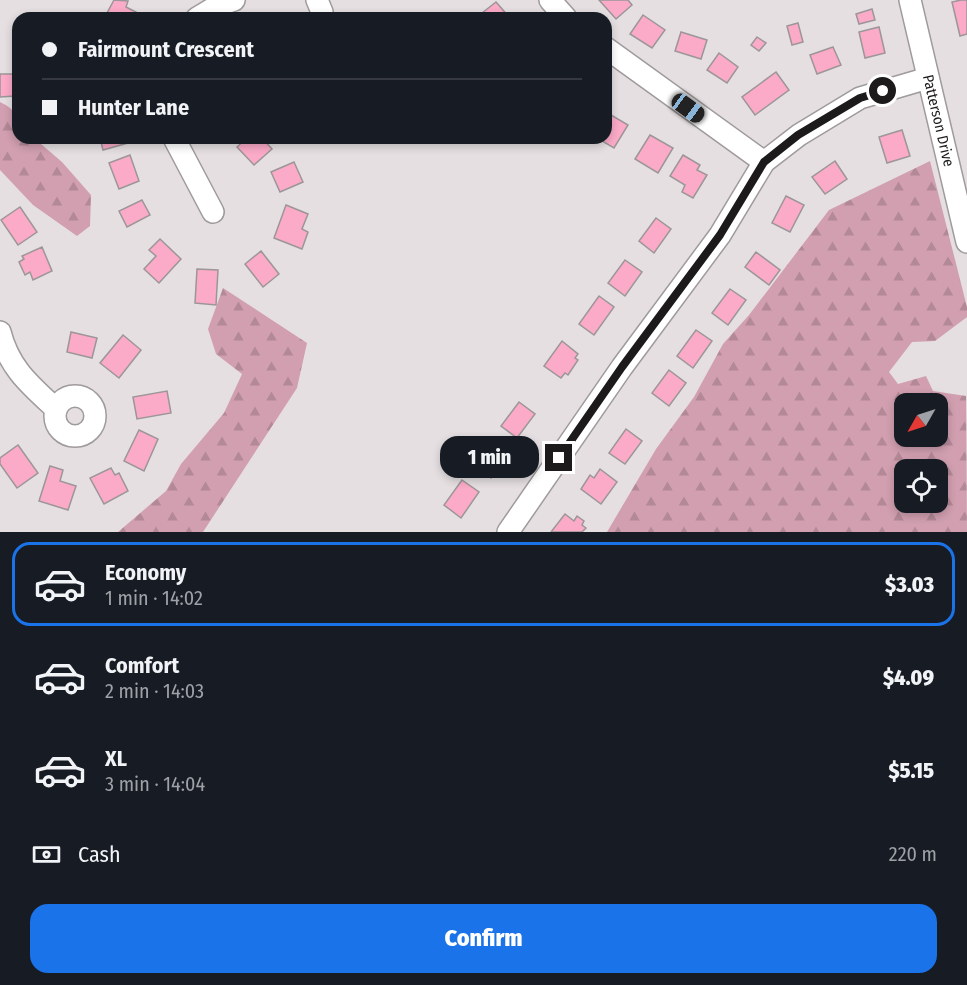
<!DOCTYPE html>
<meta charset="utf-8">
<style>
:root{--surface:#171b24;--page:#20242c;--text:#f1f3f6;--muted:#9ea1a6;--line:#363941;--accent:#1a73e8}
body{margin:0;font-family:"Fira Sans Condensed",sans-serif;background:var(--page);color:var(--text);height:100vh;display:flex;flex-direction:column;font-size:22px;white-space:nowrap}
*{box-sizing:border-box;margin:0}
p{font-size:20px;color:var(--muted)}
.icon{flex:none;width:33px;height:33px;fill:none;stroke:currentColor;stroke-width:2;stroke-linecap:round;stroke-linejoin:round}
.map{position:relative;height:532px;overflow:hidden}
.drawer{display:flex;flex-direction:column;background:var(--surface);flex:1}
.drawer>*{flex:none}
.top-card{position:absolute;left:12px;top:12px;width:600px;height:132px;border-radius:18px;box-shadow:0 3px 9px #0003;display:grid;align-content:center;height:132px;padding:0 30px;background:var(--surface)}
.needle{width:39px;rotate:231deg}
.controls{position:absolute;left:894px;top:393px;display:grid;gap:12px}
.controls a{display:grid;place-items:center;width:54px;height:54px;border-radius:12px;background:var(--surface);box-shadow:0 3px 9px #0003;font-size:30px}
.end{position:absolute;width:27px;height:27px;margin:-14px;border:8px solid #1c1a1a;background:#fff;box-shadow:0 0 0 3px #fff}
.from{border-radius:50%}
.bubble{position:absolute;height:42px;border-radius:18px;background:var(--surface);box-shadow:0 3px 9px #0003;font-size:20px;font-weight:800;line-height:42px;text-align:center}
.car{position:absolute;width:18px;height:36px;margin:-18px -9px;border-radius:8px;box-shadow:0 0 4px 2px #0007;background:linear-gradient(#222 24%,#8ab4d8 0 40%,#222 0 76%,#8ab4d8 0 86%,#222 0)}
.top-card b{display:flex;align-items:center;gap:21px;height:57px;font-size:22px}
.top-card b+b{border-top:2px solid var(--line)}
.top-card i{width:15px;height:15px;background:var(--text)}
ul{padding:10px 0 0;list-style:none}
li{display:flex;align-items:center;gap:18px;height:84px;margin:0 12px 9px;padding:0 18px;border:3px solid transparent;border-radius:18px}
li div{flex:1}
li b{display:block;font-size:22px}
li em{font-style:normal;font-weight:800}
li.active{border-color:var(--accent)}
li>.icon{width:54px;height:54px;stroke-width:1.5}
.pay{display:flex;align-items:center;gap:15px;height:66px;padding:0 30px;font-size:22px}
.pay p{margin-inline-start:auto}
.cta{display:flex;gap:12px;margin-top:auto;padding:12px 30px}
.cta a{flex:1;height:69px;border-radius:18px;background:var(--accent);color:#fff;font-size:24px;font-weight:800;line-height:69px;text-align:center}
.map>svg:first-child{display:block}
</style>
<div class="map">
<svg width="967" height="532" viewBox="0 0 967 532">
<defs>
<pattern id="forest-firs" width="22" height="20" patternUnits="userSpaceOnUse" patternTransform="scale(1.5)"><rect width="22" height="20" fill="#d19fb0"/><path d="M5 1l3.5 6h-7zM16 11l3.5 6h-7z" fill="#b38897"/></pattern>
</defs>
<rect width="100%" height="100%" fill="#e5dfe1"/>
<g fill="url(#forest-firs)" fill-rule="evenodd">
<path d="M0,102C19,111 18,119 18,138H34L62,162L91,195L90,226L77,236L33,205L0,170Z"/>
<path d="M930,161L967,307V317L935,341L912,342L889,372L898,384L926,376L933,391L966,396L967,532H607L656,449L694,397L723,344L749,315L829,210ZM904,404H938V436H904ZM904,470H938V502H904Z"/>
<path d="M223,288L307,343L297,388L203,532H118L166,491L181,464L224,413L242,374L216,354L208,329Z"/>
</g>
<g fill="#fbaac7" stroke="#9c9698" stroke-width="1.5">
<path d="M114,0L128,1L126,7L140,14L138,18H112L106,15Z"/>
<path d="M599,0H628L632,5L616,19Z"/>
<path d="M961,0H967V34L960,36L952,2Z"/>
<path d="M496,2L510,18H478L477,17Z"/>
<path d="M872,9L875,20L859,24L856,14Z"/>
<path d="M643,15L665,30L652,48L630,34Z"/>
<path d="M798,23L803,42L792,45L787,26Z"/>
<path d="M879,27L885,53L865,58L859,32Z"/>
<path d="M681,32L707,40L701,59L675,51Z"/>
<path d="M757,37L766,43L759,51L751,45Z"/>
<path d="M833,47L841,65L817,74L810,55Z"/>
<path d="M719,53L738,67L727,83L707,70Z"/>
<path d="M776,72L789,90L755,115L742,97Z"/>
<path d="M0,74H14L15,96L0,97Z"/>
<path d="M606,112L628,125L614,148L602,141L606,138Z"/>
<path d="M902,130L910,156L887,163L879,137Z"/>
<path d="M650,135L673,148L658,173L635,159Z"/>
<path d="M100,138H126L128,143L103,150Z"/>
<path d="M247,138H262L272,149L254,165L237,147Z"/>
<path d="M130,155L139,181L119,189L109,163Z"/>
<path d="M683,155L700,165L697,170L707,175L693,198L682,192L685,185L670,176Z"/>
<path d="M835,161L847,179L825,194L812,177Z"/>
<path d="M294,162L303,182L280,192L271,172Z"/>
<path d="M786,196L804,205L790,232L772,223Z"/>
<path d="M142,200L150,215L127,227L119,211Z"/>
<path d="M286,205L308,214L302,229L308,232L302,249L274,238Z"/>
<path d="M20,207L37,232L18,245L1,220Z"/>
<path d="M656,218L671,229L654,253L639,241Z"/>
<path d="M160,239L181,259L159,283L144,269L156,256L149,250Z"/>
<path d="M42,247L52,271L33,280L30,272L25,275L19,262L24,259L22,256Z"/>
<path d="M261,251L279,274L263,287L245,264Z"/>
<path d="M756,252L780,270L769,285L745,267Z"/>
<path d="M625,260L642,272L625,296L608,283Z"/>
<path d="M197,269L218,270L216,305L195,303Z"/>
<path d="M730,289L746,300L728,325L712,313Z"/>
<path d="M599,296L614,307L594,335L579,324Z"/>
<path d="M696,330L712,341L693,368L677,356Z"/>
<path d="M71,332L97,338L92,358L67,352Z"/>
<path d="M123,335L141,350L119,378L100,363Z"/>
<path d="M562,341L578,354L575,358L578,360L568,375L565,373L561,378L544,366Z"/>
<path d="M669,370L686,383L669,406L652,393Z"/>
<path d="M167,391L171,413L137,419L133,397Z"/>
<path d="M519,402L535,414L517,438L501,426Z"/>
<path d="M626,429L642,441L625,464L609,453Z"/>
<path d="M139,430L158,439L144,471L124,461Z"/>
<path d="M490,441L506,453L501,460L507,464L500,474L496,471L491,478L472,465Z"/>
<path d="M18,445L38,473L17,488L0,464V458Z"/>
<path d="M50,466L63,470L60,481L76,486L68,510L39,501Z"/>
<path d="M111,468L115,475L119,473L128,491L104,504L90,478Z"/>
<path d="M600,469L617,482L601,504L581,489L590,475L594,478Z"/>
<path d="M462,480L479,492L461,518L444,505Z"/>
<path d="M565,514L574,521L577,516L584,521L582,525L586,528L582,532H551Z"/>
</g>
<g fill="none" stroke-linecap="round" stroke-linejoin="round">
<defs>
<g id="minor">
<path d="M317,0L322,12"/>
<path d="M550,0L566,18"/>
<path id="s1" d="M910,0L967,242"/>
<path d="M197,18L217,6L234,0"/>
<path d="M606,48L764,162"/>
<path d="M174,138L213,212"/>
<path d="M0,332C9,368 30,385 56,409"/>
<circle cx="75" cy="416" r="20"/>
<path d="M508,532L622,367L720,235L764,162L799,135L860,98L928,78"/>
</g>
</defs>
<use href="#minor" stroke="#9f9a9c" stroke-width="24"/>
<use href="#minor" stroke="#fff" stroke-width="21"/>
</g>
<g fill="none" stroke-linecap="round" stroke-linejoin="round">
<path stroke="#1c1a1a" stroke-width="8" d="M559,458L622,367L720,235L764,162L798,135L860,98L883,91"/>
</g>
<g text-anchor="middle" stroke-width="4.5" stroke-linejoin="round" paint-order="stroke">
<g font-size="15" fill="#1c1a1a" stroke="#f2edee">
<text dy="5" stroke="none"><textPath href="#s1" startOffset="124">Patterson Drive</textPath></text>
</g>
</g>
</svg>
<div class="controls">
<a><svg class="needle" viewBox="-14 -14 28 28"><path d="M0-13l5 13h-10z" fill="#e53935"/><path d="M0 13l5-13h-10z" fill="#9ea1a6"/></svg></a>
<a><svg class="icon" aria-label="locate" viewBox="0 0 24 24"><circle cx="12" cy="12" r="6"/><path d="M12 2v4M12 18v4M2 12h4M18 12h4"/></svg></a>
</div>
<i class="end from" style="left:883px;top:91px"></i>
<i class="end" style="left:559px;top:458px"></i>
<div class="bubble" style="left:440px;top:436px;width:99px">1 min</div>
<i class="car" style="left:688px;top:108px;rotate:126deg"></i>
<div class="top-card">
<b><i class="from"></i>Fairmount Crescent</b>
<b><i></i>Hunter Lane</b>
</div>
</div>
<section class="drawer">
<ul>
<li class="active"><svg class="icon" aria-label="car" viewBox="0 0 24 24"><path d="M5 17H2v-5l4-1 3-4h7l3 4 3 1v5h-3M9 17h6M6 11h13"/><circle cx="7" cy="17" r="2"/><circle cx="17" cy="17" r="2"/></svg><div><b>Economy</b><p>1 min · 14:02</p></div><em>$3.03</em></li>
<li><svg class="icon" aria-label="car" viewBox="0 0 24 24"><path d="M5 17H2v-5l4-1 3-4h7l3 4 3 1v5h-3M9 17h6M6 11h13"/><circle cx="7" cy="17" r="2"/><circle cx="17" cy="17" r="2"/></svg><div><b>Comfort</b><p>2 min · 14:03</p></div><em>$4.09</em></li>
<li><svg class="icon" aria-label="car" viewBox="0 0 24 24"><path d="M5 17H2v-5l4-1 3-4h7l3 4 3 1v5h-3M9 17h6M6 11h13"/><circle cx="7" cy="17" r="2"/><circle cx="17" cy="17" r="2"/></svg><div><b>XL</b><p>3 min · 14:04</p></div><em>$5.15</em></li>
</ul>
<div class="pay"><svg class="icon" aria-label="cash" viewBox="0 0 24 24"><path d="M3 7h18v10H3z"/><circle cx="12" cy="12" r="2"/></svg>Cash<p>220 m</p></div>
<div class="cta"><a>Confirm</a></div>
</section>
